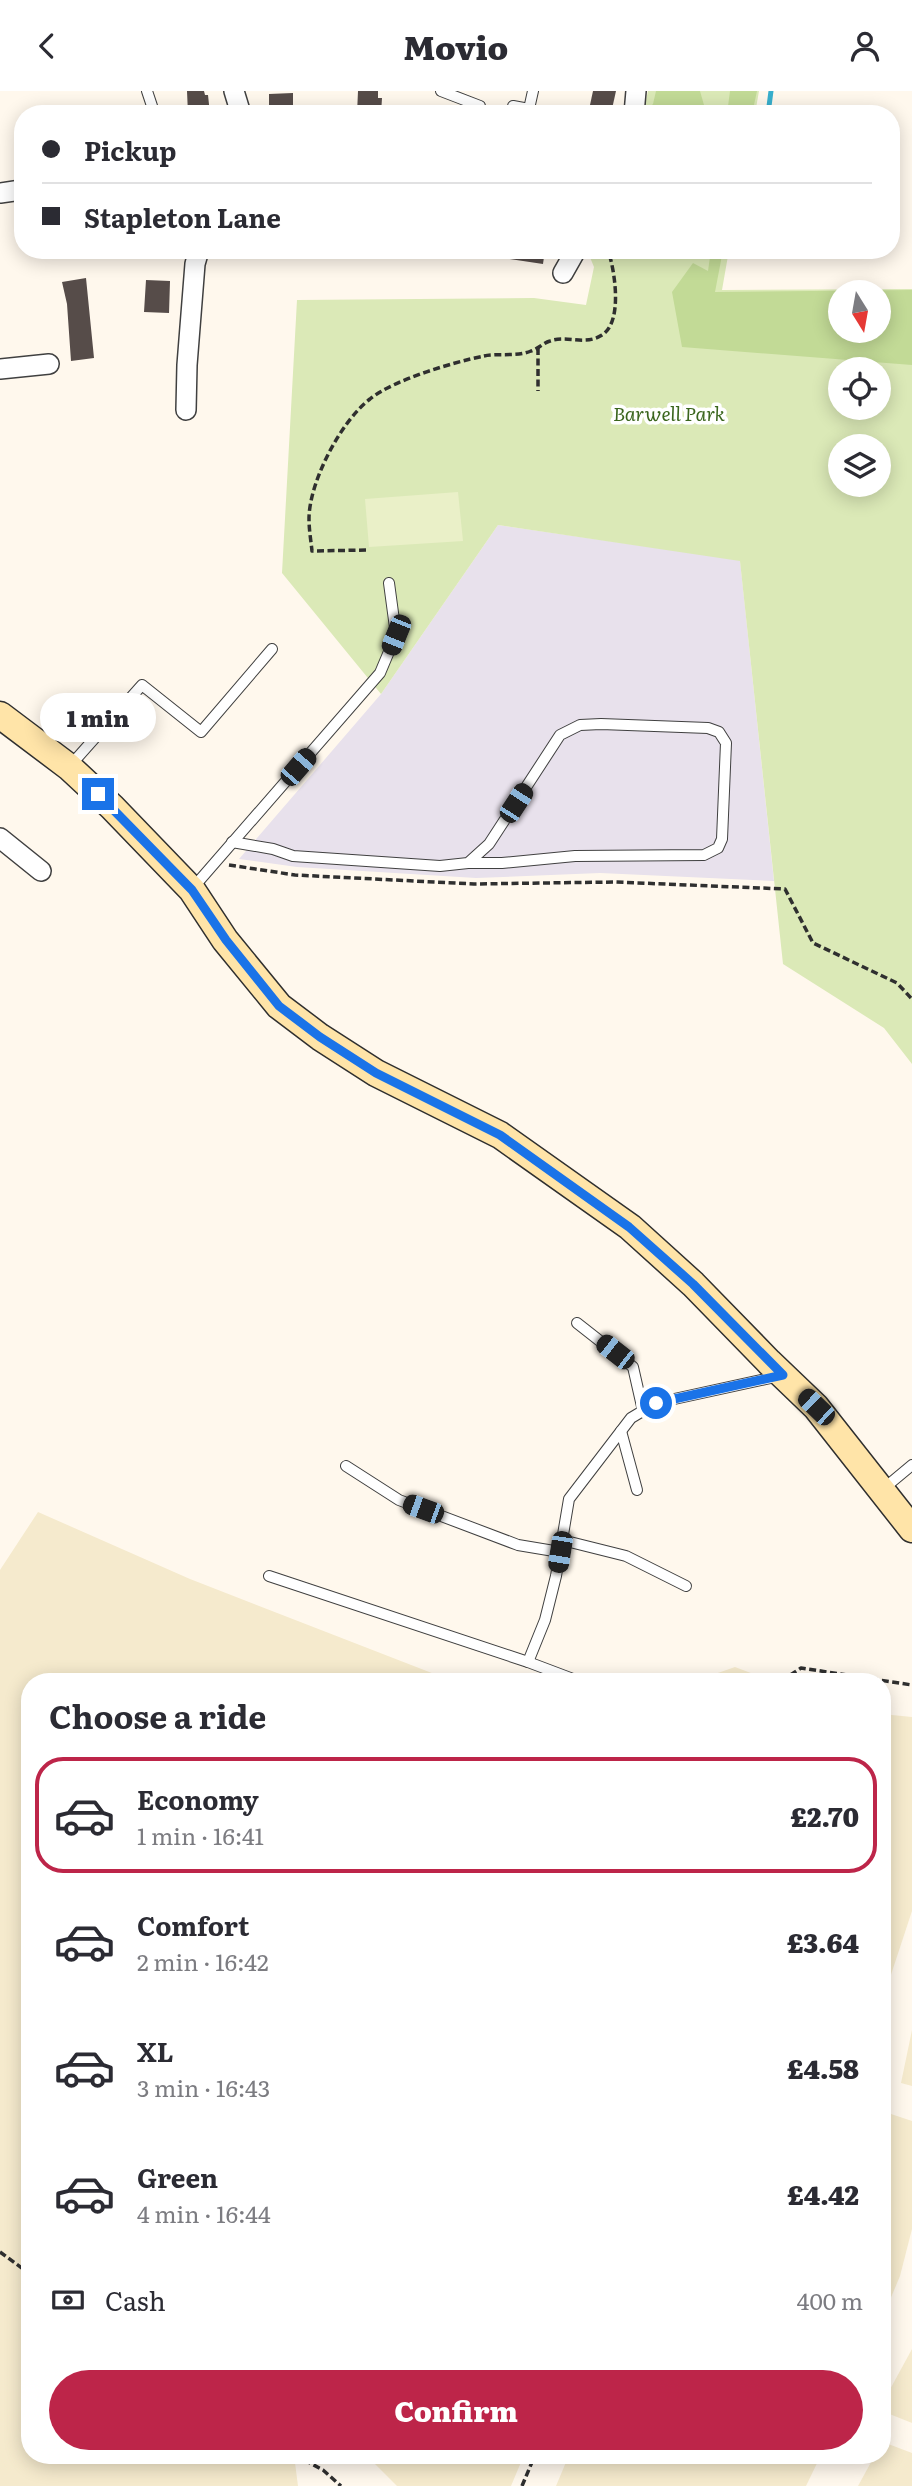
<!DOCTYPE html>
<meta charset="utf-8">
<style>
:root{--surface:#fff;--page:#f7f7f7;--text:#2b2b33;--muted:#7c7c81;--line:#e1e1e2;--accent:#bd2549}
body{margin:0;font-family:Literata,serif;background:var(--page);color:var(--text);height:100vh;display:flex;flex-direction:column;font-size:26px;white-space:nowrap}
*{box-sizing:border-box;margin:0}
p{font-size:23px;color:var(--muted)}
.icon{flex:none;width:38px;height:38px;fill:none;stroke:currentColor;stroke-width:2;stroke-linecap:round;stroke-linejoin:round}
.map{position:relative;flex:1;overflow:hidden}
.panel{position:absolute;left:21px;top:1582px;width:870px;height:791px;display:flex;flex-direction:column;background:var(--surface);border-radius:28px;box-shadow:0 4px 18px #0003}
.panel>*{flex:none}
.top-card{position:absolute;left:14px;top:14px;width:886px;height:154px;border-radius:28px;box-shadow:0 4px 18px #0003;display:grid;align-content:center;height:154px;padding:0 28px;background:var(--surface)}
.needle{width:46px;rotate:169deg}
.controls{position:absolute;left:828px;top:189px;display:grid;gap:14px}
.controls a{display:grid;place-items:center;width:63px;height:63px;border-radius:50%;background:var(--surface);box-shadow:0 4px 18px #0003;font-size:35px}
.end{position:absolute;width:32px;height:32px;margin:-16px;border:9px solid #1a73e8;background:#fff;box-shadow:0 0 0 4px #fff}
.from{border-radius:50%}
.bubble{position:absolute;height:49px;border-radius:24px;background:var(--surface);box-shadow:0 4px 18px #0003;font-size:23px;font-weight:800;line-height:49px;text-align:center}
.car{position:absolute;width:21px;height:42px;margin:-21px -10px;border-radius:9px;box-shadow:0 0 5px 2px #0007;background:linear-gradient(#222 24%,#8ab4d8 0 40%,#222 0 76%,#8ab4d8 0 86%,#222 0)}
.top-card b{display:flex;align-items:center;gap:24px;height:66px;font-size:26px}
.top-card b+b{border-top:2px solid var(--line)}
.top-card i{width:18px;height:18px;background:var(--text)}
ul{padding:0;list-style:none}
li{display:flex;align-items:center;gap:21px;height:116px;margin:0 14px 10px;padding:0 14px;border:4px solid transparent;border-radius:28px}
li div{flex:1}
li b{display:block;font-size:26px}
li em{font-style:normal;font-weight:800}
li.current{border-color:var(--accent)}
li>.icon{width:63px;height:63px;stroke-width:1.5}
h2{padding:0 28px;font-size:32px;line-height:84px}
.pay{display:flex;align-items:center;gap:18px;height:77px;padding:0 28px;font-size:26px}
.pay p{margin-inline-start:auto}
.cta{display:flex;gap:14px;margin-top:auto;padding:14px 28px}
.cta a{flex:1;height:80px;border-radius:42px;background:var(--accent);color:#fff;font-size:28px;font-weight:800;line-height:80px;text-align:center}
header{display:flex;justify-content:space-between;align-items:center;height:91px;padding:0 28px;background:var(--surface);font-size:32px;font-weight:800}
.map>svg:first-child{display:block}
</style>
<header><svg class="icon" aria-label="back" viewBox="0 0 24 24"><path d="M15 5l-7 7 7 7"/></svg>Movio<svg class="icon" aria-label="person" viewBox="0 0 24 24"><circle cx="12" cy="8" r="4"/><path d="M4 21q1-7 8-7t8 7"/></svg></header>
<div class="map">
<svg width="912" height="2395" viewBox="0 0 912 2395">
<rect width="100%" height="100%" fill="#fff8ed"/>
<path fill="#e8e1ec" d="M498,434L740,469L774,790L600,782L476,787L297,776L239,768L381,603Z"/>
<g fill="#f5eacd">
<path d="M38,1421L190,1488L455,1591H30V2364H294L298,2395H0V1479Z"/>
<path d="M735,1576L775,1591H692Z"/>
<path d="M882,1623L912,1626V1820L882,1911Z"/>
<path d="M912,1939V1995L901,1992Z"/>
<path d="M891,2023L912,2030V2138L900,2185L882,2228V2024Z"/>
<path d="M912,2258V2332L882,2320V2313Z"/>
<path d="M883,2351L912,2362V2395H858L875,2364H882Z"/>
<path d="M377,2364H524L511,2395H397L374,2372Z"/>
<path d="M569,2364H821L806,2395H556Z"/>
</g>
<g fill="#dbe9b7" fill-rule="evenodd">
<path d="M648,0H759L755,23H643Z"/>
<path d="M587,159H729L722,199L912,198V973L884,937L783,873L740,470L498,434L381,603L282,482L297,209L534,207L586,214L594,176ZM840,201H878V240H840ZM840,278H878V317H840ZM840,355H878V394H840Z"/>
</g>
<g fill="#c2da96" fill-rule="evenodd">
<path d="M656,0H700L704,14L686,23H644L653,13Z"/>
<path d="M730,0H757L752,23H727Z"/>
<path d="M711,159H723L715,201L912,199V274L682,256L672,201L693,172L708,180ZM878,201V240H840V201Z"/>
</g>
<path fill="#eaf0c8" d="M458,401L463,450L369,456L365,408Z"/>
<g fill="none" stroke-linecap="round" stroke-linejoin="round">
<path stroke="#38afcd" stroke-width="5" d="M768,23L771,0"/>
</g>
<g fill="#564c49">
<path d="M187,0H204L205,4H208L210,23H188Z"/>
<path d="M358,0H378V7H382L381,23H357Z"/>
<path d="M593,0H616L612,18L590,14Z"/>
<path d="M293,2V23H269V3Z"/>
<path d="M504,159H545L543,173L503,167Z"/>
<path d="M86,187L94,267L71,270L67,213L62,191Z"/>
<path d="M146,189L170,190L169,222L144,221Z"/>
</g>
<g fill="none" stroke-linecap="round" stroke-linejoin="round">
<defs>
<g id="lane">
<path d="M147,0L152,15"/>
<path d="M441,0L480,15L481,23"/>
<path d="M512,23L513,15L529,18L533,0"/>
<path d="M69,676L142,594L201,641L272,558"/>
<path d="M232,751L273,758L293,765L440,775L468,772H502L575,765L704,764L718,757L722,748L726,652L719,641L708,637L601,633L580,634L560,644L489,753L468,772"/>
<path d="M192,798L380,582L396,544L389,492"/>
<path d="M577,1232L633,1276L643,1320"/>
<path d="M621,1340L637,1399"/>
<path d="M346,1375L399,1409L518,1454L560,1461"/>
<path d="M882,1399L912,1374"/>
<path d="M562,1449L626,1465L686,1495"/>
<path d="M269,1485L528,1571L545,1529L556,1485L569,1408L631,1327L656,1312L780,1285"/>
<path d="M528,1571L581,1591"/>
</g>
<g id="street">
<path d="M234,0L241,23"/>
<path d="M634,23L636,0"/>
<path d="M0,102L21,99"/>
<path d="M563,182L576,159"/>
<path d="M0,278L49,273"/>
<path d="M186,319L187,274L195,173L199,159"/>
<path d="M0,747L41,780"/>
</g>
<path id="secondary" d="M0,624L69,676L112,716L192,799L225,849L279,915L320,946L376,982L500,1044L630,1136L693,1193L769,1271L816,1316L912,1438"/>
</defs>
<use href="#lane" stroke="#404040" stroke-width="12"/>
<use href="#street" stroke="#404040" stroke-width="22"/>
<use href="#secondary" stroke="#2f2f2f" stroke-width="29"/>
<g stroke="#2f2f2f" stroke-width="3.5" stroke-dasharray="7 3.5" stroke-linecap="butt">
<path d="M538,257V300"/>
<path d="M366,459L312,460C311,450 309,439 309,428C309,391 341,330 370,308C393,289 454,271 484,265C499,262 517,266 531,260C538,258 543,252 550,250C567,244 585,255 602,244C623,231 615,180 608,159"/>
<path d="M229,774L295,784L474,793L615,791L785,798L813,852L897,892L912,908"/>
<path d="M784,1591V1588L801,1577L912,1594"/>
<path d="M0,2161L30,2183"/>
<path d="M295,2364L323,2379L341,2395"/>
<path d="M522,2395L535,2364"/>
</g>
<use href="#lane" stroke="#fff" stroke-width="10"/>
<use href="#street" stroke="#fff" stroke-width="19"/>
<use href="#secondary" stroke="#ffe4a8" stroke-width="26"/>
</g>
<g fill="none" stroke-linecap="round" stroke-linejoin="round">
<path stroke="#1a73e8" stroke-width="9" d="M98,703L192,799L226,849L279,915L320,946L376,982L500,1044L629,1136L693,1193L783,1284L656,1312"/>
</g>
<g text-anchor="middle" stroke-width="7" stroke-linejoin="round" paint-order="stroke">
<g font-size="19" font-style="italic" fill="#3a651d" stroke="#fff">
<text x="669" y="330">Barwell Park</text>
</g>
</g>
</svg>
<div class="controls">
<a><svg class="needle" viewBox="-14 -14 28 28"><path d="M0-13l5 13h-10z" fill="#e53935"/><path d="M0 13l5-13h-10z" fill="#7c7c81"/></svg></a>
<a><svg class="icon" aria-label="locate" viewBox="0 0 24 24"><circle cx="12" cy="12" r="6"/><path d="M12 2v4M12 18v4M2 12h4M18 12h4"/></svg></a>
<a><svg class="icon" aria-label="layers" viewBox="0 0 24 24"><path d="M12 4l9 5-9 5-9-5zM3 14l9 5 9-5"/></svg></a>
</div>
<i class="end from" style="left:656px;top:1312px"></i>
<i class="end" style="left:98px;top:703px"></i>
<div class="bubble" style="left:40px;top:602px;width:116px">1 min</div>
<i class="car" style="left:396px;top:544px;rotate:202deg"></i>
<i class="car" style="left:298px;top:676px;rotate:41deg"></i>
<i class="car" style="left:516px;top:712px;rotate:33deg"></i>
<i class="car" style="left:615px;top:1261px;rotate:308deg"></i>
<i class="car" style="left:816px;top:1316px;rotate:314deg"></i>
<i class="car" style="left:423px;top:1418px;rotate:290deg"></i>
<i class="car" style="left:560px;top:1461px;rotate:189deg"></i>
<div class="top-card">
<b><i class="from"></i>Pickup</b>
<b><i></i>Stapleton Lane</b>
</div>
<section class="panel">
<h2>Choose a ride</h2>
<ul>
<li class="current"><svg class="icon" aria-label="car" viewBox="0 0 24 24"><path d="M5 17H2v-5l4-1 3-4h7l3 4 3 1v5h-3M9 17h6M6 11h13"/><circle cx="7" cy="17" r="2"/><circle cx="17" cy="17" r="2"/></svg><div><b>Economy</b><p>1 min · 16:41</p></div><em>£2.70</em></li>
<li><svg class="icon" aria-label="car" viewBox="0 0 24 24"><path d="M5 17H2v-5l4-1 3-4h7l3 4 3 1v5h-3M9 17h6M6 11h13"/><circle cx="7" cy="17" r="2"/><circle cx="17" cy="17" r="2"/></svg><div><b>Comfort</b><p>2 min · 16:42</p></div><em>£3.64</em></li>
<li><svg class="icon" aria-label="car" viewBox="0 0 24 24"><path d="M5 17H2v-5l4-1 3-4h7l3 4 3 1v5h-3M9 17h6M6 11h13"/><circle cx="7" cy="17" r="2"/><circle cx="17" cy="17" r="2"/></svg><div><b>XL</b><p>3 min · 16:43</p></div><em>£4.58</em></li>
<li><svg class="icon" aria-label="car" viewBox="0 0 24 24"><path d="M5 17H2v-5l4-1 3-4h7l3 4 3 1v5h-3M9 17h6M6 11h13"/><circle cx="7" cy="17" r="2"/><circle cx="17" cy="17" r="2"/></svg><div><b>Green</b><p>4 min · 16:44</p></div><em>£4.42</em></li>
</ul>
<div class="pay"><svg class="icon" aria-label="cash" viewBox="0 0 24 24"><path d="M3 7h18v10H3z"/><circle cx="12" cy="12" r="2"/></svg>Cash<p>400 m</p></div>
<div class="cta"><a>Confirm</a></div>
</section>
</div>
